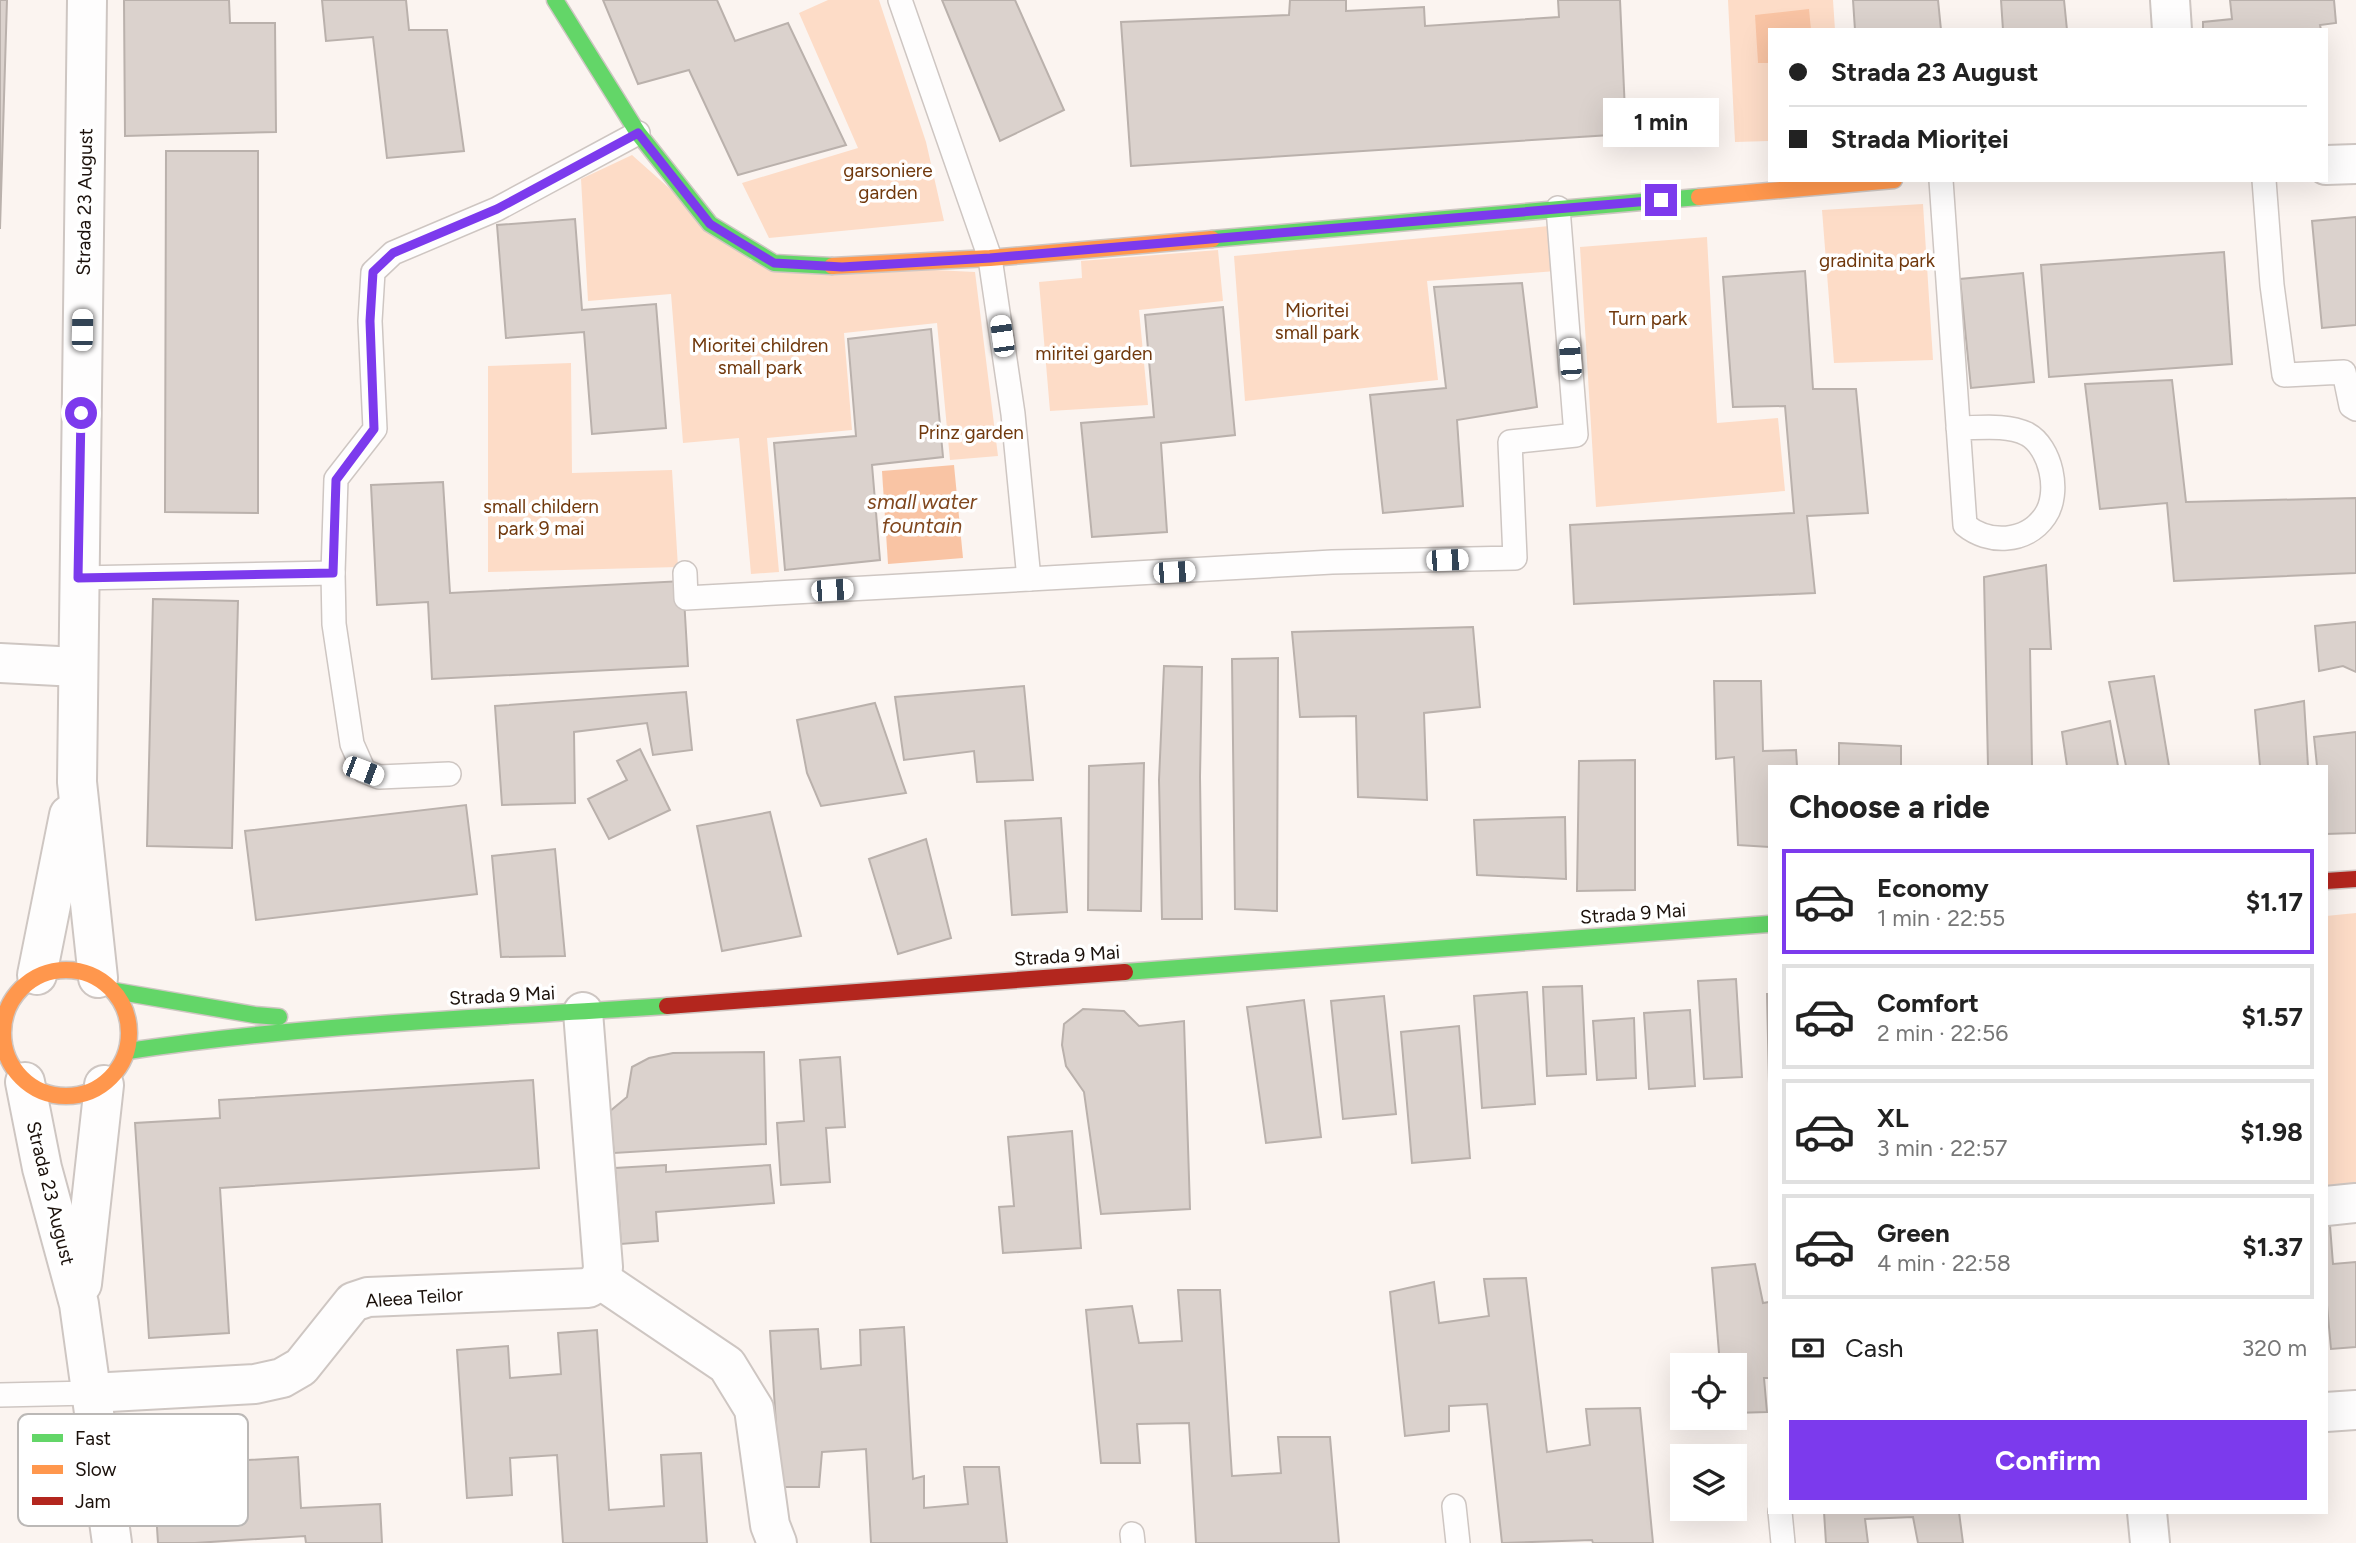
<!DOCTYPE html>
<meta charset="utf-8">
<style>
:root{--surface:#fff;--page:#f6f6f6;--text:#222;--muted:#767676;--line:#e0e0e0;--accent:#7c3aed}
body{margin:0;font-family:Figtree,sans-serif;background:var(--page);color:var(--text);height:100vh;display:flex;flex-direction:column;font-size:26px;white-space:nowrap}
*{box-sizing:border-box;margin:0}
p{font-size:23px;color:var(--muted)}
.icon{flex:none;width:38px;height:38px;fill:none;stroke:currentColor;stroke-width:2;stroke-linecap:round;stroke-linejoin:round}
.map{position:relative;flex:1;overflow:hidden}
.details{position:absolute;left:1768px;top:765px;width:560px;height:749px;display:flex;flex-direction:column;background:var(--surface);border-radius:0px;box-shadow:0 7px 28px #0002}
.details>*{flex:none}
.guide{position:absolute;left:1768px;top:28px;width:560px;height:154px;border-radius:0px;box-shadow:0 7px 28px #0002;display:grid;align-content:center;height:154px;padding:0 21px;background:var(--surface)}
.controls{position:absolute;left:1670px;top:1353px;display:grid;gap:14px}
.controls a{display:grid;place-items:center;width:77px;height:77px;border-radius:0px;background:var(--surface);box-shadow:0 7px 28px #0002;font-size:35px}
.end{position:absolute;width:32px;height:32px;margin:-16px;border:9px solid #7c3aed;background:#fff;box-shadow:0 0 0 4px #fff}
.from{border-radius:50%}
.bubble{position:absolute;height:49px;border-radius:0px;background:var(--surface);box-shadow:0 7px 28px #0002;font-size:23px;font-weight:700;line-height:49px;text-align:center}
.car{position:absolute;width:21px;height:42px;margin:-21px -10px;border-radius:9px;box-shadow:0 0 5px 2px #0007;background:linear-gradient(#fff 24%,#345 0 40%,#fff 0 76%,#345 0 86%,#fff 0)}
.guide b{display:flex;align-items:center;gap:24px;height:66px;font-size:26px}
.guide b+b{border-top:2px solid var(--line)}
.guide i{width:18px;height:18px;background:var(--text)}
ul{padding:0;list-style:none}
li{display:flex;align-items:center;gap:21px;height:105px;margin:0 14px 10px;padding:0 7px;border:4px solid var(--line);border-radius:0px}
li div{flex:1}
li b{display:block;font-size:26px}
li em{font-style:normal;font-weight:700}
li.current{border-color:var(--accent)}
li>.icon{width:63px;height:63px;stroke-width:1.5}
h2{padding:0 21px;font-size:32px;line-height:84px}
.pay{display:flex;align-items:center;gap:18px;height:77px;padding:0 21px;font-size:26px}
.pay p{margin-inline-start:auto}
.cta{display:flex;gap:14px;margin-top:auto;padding:14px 21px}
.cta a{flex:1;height:80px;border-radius:0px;background:var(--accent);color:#fff;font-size:28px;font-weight:700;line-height:80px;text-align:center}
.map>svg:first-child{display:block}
</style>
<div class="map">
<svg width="2356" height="1543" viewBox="0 0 2356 1543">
<rect width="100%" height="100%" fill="#fbf4f0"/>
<g fill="#fddcc7">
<path d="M828,0H879L926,142L944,221L769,238L742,183L858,148L799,13Z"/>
<path d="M1728,0H1833L1835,30H1769V141L1735,142Z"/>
<path d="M632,155L751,261L975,272L998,456L950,460L937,323L844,333L852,430L767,438L779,572L751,574L739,438L683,443L671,294L588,301L581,179Z"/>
<path d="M1923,204L1933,360L1834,363L1822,210Z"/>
<path d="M1549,226L1556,271L1427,281L1438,380L1245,401L1234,256Z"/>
<path d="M1707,237L1717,423L1778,418L1785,491L1596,507L1580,247Z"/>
<path d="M1218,250L1223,301L1139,310L1148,405L1050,411L1039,282L1082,278L1081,261Z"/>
<path d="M571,363L572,473L672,470L678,567L488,572V366Z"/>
<path d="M2356,913V1184L2326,1186V916Z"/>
</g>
<g fill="#f9c4a4">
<path d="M1809,9L1811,30H1769V63H1758L1755,15Z"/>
<path d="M954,465L963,558L888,564L882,471Z"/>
</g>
<g fill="#dbd2cd" stroke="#bab1ac" stroke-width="2">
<path d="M0,0H7L0,229Z"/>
<path d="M124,0H229L230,23H275L276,132L125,136Z"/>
<path d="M322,0H406L409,30H447L464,151L387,158L373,37L326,41Z"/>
<path d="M603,0H717L735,41L788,23L846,145L738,175L689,70L638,84Z"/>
<path d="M942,0H1015L1064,110L1000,141Z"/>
<path d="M1290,0H1346V11L1424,7L1425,26L1559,17L1558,0H1620L1626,134L1131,166L1121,22L1289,15Z"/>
<path d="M1853,0H1938L1941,30H1855Z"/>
<path d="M2001,0H2064L2067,30H2003Z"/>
<path d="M2230,0H2334L2336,23L2320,25L2321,30H2203V22L2232,19Z"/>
<path d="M166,151H258V513L165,512Z"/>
<path d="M2356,217V325L2322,328L2312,221Z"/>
<path d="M575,219L582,310L656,304L666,428L592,434L584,332L506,338L497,225Z"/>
<path d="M2224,252L2232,364L2049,377L2041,265Z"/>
<path d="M1805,271L1813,389H1856L1868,513L1807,516L1815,593L1574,604L1570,525L1794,513L1785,406L1733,407L1723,277Z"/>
<path d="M2023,273L2034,382L1971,388L1960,279Z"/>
<path d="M1522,283L1537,407L1457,420L1463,506L1383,513L1370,395L1446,388L1434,287Z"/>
<path d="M1223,307L1235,435L1161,443L1167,532L1092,537L1081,423L1154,417L1145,315Z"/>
<path d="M931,329L943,457L872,465L880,560L785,570L774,443L856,436L848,339Z"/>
<path d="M2172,380L2186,502L2356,498V573L2174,581L2167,503L2100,509L2085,384Z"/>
<path d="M443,482L450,593L683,581L688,666L432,679L428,602L377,605L371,485Z"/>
<path d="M2046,565L2051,649H2030L2032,766H1988L1984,577Z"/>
<path d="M153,599L238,601L232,848L147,846Z"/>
<path d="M2356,622V672L2343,666L2319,671L2315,626Z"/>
<path d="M1473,627L1480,707L1424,713L1427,800L1358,797L1356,716L1300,717L1292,632Z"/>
<path d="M1278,658L1277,911L1235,909L1232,659Z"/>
<path d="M1164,666L1202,667L1200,777L1202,919H1162L1159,780Z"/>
<path d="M2154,676L2169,766H2126L2109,682Z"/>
<path d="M1714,681H1761L1763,751L1796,750L1797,766H1769V847L1738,845L1734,757L1716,759Z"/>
<path d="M1024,686L1033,780L977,782L974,751L904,760L895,697Z"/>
<path d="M686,692L692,750L653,755L647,723L574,732L575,803L502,805L495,706Z"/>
<path d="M2304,701L2308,766H2260L2255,710Z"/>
<path d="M875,703L906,793L821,806L807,773L797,720Z"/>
<path d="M2110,721L2118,766H2067L2062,732Z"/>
<path d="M2356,732V833L2326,834V766H2317L2314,737Z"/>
<path d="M1839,743L1901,746V766H1839Z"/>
<path d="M640,749L670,810L609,839L588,799L627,780L617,761Z"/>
<path d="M1635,760V890L1577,891L1579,761Z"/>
<path d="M1144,763L1141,911L1088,910L1089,766Z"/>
<path d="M466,805L477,894L256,920L245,831Z"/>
<path d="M770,812L801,936L722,951L697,826Z"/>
<path d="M1565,817L1566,879L1477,875L1474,820Z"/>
<path d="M1061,818L1067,912L1012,915L1005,821Z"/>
<path d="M926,839L951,938L898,954L869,859Z"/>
<path d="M555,849L565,956L501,957L492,856Z"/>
<path d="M1736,979L1742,1077L1704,1079L1698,981Z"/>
<path d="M1582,986L1586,1074L1547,1076L1543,987Z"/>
<path d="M1527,992L1535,1104L1482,1108L1474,996Z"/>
<path d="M1767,994H1769V1083Z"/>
<path d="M1384,996L1396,1114L1343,1119L1331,1001Z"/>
<path d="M1304,1000L1321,1137L1266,1143L1247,1007Z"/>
<path d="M1083,1009L1124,1011L1139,1026L1184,1021L1190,1209L1101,1214L1084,1092L1066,1066L1062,1045L1064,1024Z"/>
<path d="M1690,1010L1695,1086L1649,1089L1644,1013Z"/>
<path d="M1634,1018L1636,1078L1597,1080L1593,1021Z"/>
<path d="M1459,1026L1470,1158L1412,1163L1401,1032Z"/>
<path d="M764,1052L766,1144L614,1153L609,1112L627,1097L632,1067L649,1058L673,1053Z"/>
<path d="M840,1057L845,1127L826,1128L830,1182L781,1185L777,1123L804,1121L800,1060Z"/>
<path d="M533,1080L539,1168L220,1188L229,1333L149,1338L135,1123L220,1118L219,1100Z"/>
<path d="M1072,1131L1081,1248L1003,1253L999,1207L1014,1206L1008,1137Z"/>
<path d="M666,1165V1172L770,1165L774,1203L656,1212L658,1241L621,1244L615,1168Z"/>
<path d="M2326,1213H2329L2333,1264L2356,1262V1347L2331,1349L2326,1294Z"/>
<path d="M1755,1264L1763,1303L1769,1302V1378H1764L1767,1412L1734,1413V1365H1720L1712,1268Z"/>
<path d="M1526,1278L1547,1452L1590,1445L1586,1409L1640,1408L1653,1543H1593L1592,1540L1502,1543L1487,1404L1449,1406V1431L1405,1436L1390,1292L1434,1282L1439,1323L1489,1316L1484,1279Z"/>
<path d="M1178,1290H1220L1232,1476L1281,1473L1278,1437H1330L1339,1543H1196L1189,1423L1137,1424L1140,1463H1101L1086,1310L1132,1306L1139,1343L1182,1341Z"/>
<path d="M904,1327L913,1479L924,1476V1508L968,1504L964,1467H999L1007,1543H871L866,1449L822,1452L819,1487H780L770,1331L818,1329L821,1369L861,1365L860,1330Z"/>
<path d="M597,1330L609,1510L664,1506L661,1455L701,1453L707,1543H563L557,1455L510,1458L512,1495L467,1498L457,1350L508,1346L510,1378L561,1374L558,1333Z"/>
<path d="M298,1457L301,1508L380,1504L382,1543H306L305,1536L195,1543H158L153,1466Z"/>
<path d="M1824,1512H1959L1963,1543H1918L1913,1517L1865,1519L1868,1543H1826Z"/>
</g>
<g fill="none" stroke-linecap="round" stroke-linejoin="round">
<defs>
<g id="lane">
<path d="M900,0L990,258L1013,414L1029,579L1332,562L1515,558L1510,442L1576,435L1558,208"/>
<path d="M1941,180L1965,525C1988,544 2026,544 2045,516C2061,493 2051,447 2027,434C2006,424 1980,428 1958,428"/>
<path d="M2264,180L2272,285L2284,375L2344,372L2351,406L2356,409"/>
<path d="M685,573L686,598L1029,579"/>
<path d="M78,578L333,573"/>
<path d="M449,774L379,777L364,771L352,744L334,624L333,573L336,479L375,429L370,321L373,272L393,253L497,209L638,133"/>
<path d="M0,1395L91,1393"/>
<path d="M1454,1506L1458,1543"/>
<path d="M1780,1512L1783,1543"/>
<path d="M1132,1534L1133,1543"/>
</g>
<g id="street">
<path d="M87,0L77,782L98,978"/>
<path d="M2170,0L2172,30"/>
<path d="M2326,165L2356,164"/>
<path d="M0,663L77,667"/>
<path d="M37,975L69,815"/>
<path d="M583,1012L603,1267L601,1280"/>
<path d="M25,1082L42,1168L79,1304L112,1543"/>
<path d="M2326,1206L2356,1203"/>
<path d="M601,1280L727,1365L754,1409L770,1525L777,1543"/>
<path d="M82,1284L104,1085"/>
<path d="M91,1393L255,1384L282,1378L301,1367L353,1302L368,1297L588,1288L601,1280"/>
<path d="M2326,1412L2356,1410"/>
<path d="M2147,1512L2150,1543"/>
</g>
<g id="fast">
<path d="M555,0L638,133L710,224L774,263L832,266"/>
<path d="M1212,239L1699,197"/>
<path d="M1125,972L1769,924"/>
<path d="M115,991L255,1015L279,1017"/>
<path d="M128,1051C307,1024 487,1018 667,1006"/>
</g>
<g id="slow">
<path d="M1699,197L1894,180"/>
<path d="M832,266L990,258L1212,239"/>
<circle cx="66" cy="1033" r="63"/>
</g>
<g id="jam">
<path d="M2326,881L2356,879"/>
<path d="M667,1006L1125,972"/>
</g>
</defs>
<use href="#lane" stroke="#cec6c2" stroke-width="26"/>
<use href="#street" stroke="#cec6c2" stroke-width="42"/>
<use href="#fast" stroke="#cec6c2" stroke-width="19"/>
<use href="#slow" stroke="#cec6c2" stroke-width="19"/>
<use href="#jam" stroke="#cec6c2" stroke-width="19"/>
<use href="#lane" stroke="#fefdfd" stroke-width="23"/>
<use href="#street" stroke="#fefdfd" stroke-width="38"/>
<use href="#fast" stroke="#63d668" stroke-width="16"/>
<use href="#slow" stroke="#ff974d" stroke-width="16"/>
<use href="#jam" stroke="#b3261e" stroke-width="16"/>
</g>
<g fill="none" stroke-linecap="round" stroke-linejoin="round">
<path stroke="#7c3aed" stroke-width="9" d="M81,413L78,578L333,573L336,480L374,429L370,321L373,272L393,253L497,209L638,133L710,224L774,263L842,267L990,258L1661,200"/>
</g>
<g text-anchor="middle" stroke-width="7" stroke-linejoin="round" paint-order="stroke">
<g font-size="19" fill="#70380c" stroke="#fff">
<text x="888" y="177">garsoniere<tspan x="888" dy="22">garden</tspan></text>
<text x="1877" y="267">gradinita park</text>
<text x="1317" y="317">Mioritei<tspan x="1317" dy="22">small park</tspan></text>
<text x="1648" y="325">Turn park</text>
<text x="760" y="352">Mioritei children<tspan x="760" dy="22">small park</tspan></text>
<text x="1094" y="360">miritei garden</text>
<text x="971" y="439">Prinz garden</text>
<text x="541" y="513">small childern<tspan x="541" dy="22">park 9 mai</tspan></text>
</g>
<g font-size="19" fill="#1b110b" stroke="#fff">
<text transform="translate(84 202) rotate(-89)" y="7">Strada 23 August</text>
<text transform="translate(1633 913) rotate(-4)" y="7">Strada 9 Mai</text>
<text transform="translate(1067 955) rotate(-4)" y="7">Strada 9 Mai</text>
<text transform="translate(502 995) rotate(-3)" y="7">Strada 9 Mai</text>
<text transform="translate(51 1193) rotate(76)" y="7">Strada 23 August</text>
<text transform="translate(414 1297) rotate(-4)" y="7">Aleea Teilor</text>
</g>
<g font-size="21" font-style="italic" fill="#80471e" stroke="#fff">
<text x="922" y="509">small water<tspan x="922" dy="24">fountain</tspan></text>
</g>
</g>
<rect x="18" y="1414" width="230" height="112" rx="10" fill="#fff" stroke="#bbb8b6" stroke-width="2"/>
<rect x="32" y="1434" width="31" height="8" fill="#63d668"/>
<rect x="32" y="1465" width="31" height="9" fill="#ff974d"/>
<rect x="32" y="1497" width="31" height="8" fill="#b3261e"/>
<g font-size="19" fill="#1b110b">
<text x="75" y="1445">Fast</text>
<text x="75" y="1476">Slow</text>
<text x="75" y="1508">Jam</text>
</g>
</svg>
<div class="controls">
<a><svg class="icon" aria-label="locate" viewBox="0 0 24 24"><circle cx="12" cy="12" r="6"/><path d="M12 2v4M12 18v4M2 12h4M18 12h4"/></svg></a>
<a><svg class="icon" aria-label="layers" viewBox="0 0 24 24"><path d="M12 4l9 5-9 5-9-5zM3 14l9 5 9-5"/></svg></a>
</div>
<i class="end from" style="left:81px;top:413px"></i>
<i class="end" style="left:1661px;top:200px"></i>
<div class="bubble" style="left:1603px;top:98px;width:116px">1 min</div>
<i class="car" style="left:82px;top:330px;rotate:1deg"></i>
<i class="car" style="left:1002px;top:336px;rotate:352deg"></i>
<i class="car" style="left:1570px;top:359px;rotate:356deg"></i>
<i class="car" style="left:1447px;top:560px;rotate:88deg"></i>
<i class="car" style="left:1174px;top:572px;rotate:87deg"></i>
<i class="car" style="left:832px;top:590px;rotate:86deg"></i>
<i class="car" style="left:363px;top:771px;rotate:111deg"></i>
<div class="guide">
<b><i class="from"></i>Strada 23 August</b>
<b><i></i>Strada Mioriței</b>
</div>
<section class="details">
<h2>Choose a ride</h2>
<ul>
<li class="current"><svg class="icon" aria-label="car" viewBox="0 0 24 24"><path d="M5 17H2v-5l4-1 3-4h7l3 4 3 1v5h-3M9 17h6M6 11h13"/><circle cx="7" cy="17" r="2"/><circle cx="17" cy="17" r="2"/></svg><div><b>Economy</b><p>1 min · 22:55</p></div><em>$1.17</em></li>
<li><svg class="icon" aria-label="car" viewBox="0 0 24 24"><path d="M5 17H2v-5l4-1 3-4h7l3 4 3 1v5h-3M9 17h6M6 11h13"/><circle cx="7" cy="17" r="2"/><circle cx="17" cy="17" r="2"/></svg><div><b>Comfort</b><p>2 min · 22:56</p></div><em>$1.57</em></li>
<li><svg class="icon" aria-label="car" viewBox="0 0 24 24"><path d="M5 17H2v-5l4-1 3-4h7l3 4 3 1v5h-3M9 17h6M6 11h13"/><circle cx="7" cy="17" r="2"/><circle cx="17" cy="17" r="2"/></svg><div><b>XL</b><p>3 min · 22:57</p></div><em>$1.98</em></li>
<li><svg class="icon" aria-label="car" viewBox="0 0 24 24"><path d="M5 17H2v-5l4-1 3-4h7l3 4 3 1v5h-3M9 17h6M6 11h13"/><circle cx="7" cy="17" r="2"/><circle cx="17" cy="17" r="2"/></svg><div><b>Green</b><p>4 min · 22:58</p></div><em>$1.37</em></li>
</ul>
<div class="pay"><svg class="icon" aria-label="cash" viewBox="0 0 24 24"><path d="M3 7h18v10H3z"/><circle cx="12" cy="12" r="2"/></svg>Cash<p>320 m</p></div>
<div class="cta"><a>Confirm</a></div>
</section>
</div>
